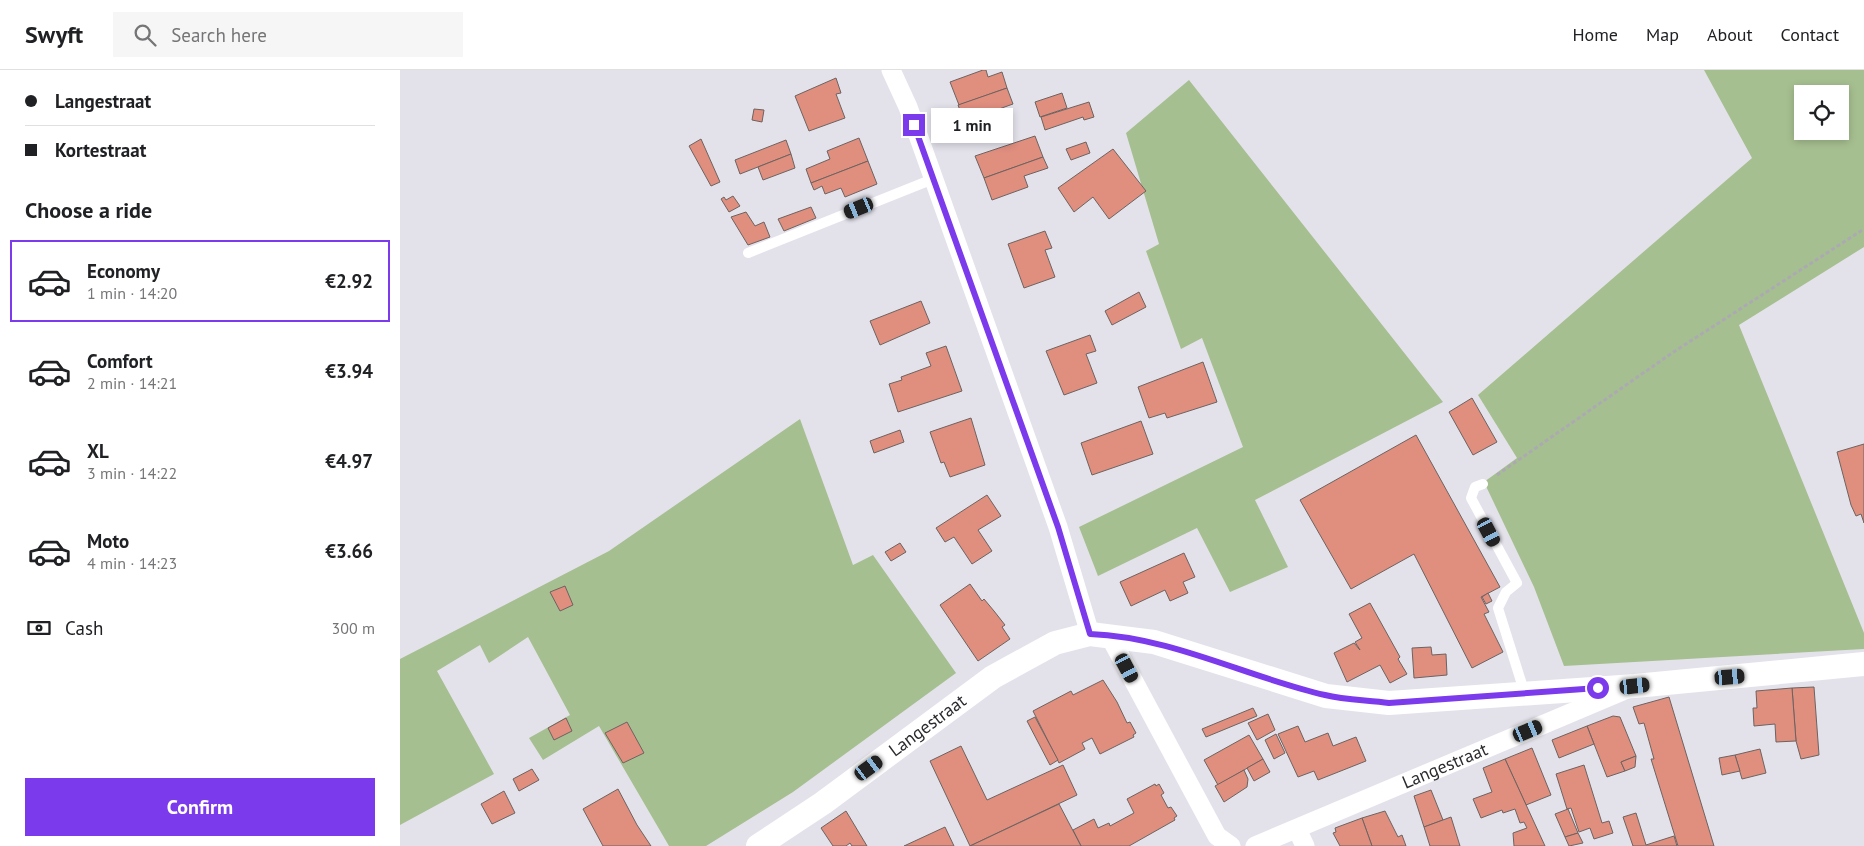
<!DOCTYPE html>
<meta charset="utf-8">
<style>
:root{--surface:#fff;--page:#f6f6f6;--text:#202124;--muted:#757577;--line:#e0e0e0;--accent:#7c3aed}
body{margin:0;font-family:"PT Sans",sans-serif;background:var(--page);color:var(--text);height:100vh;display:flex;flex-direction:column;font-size:19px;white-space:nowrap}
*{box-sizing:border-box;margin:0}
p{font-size:16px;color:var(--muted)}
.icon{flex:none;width:28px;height:28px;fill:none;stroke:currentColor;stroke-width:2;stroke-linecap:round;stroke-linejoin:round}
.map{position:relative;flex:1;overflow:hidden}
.side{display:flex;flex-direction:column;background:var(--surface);width:400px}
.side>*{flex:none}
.hud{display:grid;align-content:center;height:110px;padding:0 25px;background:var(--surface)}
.controls{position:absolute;left:1394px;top:15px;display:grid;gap:10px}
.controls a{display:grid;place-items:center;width:55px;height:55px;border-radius:0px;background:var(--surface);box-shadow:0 2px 8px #0003;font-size:25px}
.end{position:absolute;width:22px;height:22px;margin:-11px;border:6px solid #7c3aed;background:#fff;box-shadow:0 0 0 2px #fff}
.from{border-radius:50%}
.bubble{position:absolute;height:35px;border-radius:0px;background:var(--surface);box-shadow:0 2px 8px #0003;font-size:16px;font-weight:700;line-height:35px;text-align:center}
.car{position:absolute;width:15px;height:30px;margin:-15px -8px;border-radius:6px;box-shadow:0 0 4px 1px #0007;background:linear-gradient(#222 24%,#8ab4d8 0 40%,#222 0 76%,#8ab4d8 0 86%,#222 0)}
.hud b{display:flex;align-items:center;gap:18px;height:48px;font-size:19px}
.hud b+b{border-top:1px solid var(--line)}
.hud i{width:12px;height:12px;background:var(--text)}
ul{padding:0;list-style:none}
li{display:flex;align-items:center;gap:15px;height:82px;margin:0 10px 8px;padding:0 15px;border:2px solid transparent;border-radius:0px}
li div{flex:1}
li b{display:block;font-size:19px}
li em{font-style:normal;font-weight:700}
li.selected{border-color:var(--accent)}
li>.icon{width:45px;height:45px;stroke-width:1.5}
h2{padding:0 25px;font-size:22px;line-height:60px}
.pay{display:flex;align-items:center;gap:12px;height:55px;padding:0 25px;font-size:19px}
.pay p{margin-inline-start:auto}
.button{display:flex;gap:10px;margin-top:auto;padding:10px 25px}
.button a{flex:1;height:58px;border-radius:0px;background:var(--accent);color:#fff;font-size:20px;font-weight:700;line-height:58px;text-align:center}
header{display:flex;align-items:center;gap:30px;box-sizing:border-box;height:70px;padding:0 25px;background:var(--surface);border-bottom:1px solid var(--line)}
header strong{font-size:24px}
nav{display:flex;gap:28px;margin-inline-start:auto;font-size:18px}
.search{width:350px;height:45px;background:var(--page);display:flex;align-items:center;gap:12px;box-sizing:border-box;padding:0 18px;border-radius:0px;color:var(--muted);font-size:19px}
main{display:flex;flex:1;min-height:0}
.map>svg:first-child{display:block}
</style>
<header>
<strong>Swyft</strong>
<div class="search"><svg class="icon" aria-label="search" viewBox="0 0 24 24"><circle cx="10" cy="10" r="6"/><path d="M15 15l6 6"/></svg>Search here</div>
<nav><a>Home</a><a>Map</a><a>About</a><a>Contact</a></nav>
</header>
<main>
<section class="side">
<div class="hud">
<b><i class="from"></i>Langestraat</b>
<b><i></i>Kortestraat</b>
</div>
<h2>Choose a ride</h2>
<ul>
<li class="selected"><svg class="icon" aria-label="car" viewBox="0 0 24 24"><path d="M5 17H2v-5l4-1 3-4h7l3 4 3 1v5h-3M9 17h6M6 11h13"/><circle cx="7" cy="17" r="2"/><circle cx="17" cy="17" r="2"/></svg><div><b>Economy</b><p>1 min · 14:20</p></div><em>€2.92</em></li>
<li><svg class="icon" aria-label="car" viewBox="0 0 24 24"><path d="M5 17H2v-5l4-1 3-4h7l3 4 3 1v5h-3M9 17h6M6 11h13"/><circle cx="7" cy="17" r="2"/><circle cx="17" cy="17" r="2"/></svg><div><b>Comfort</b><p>2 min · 14:21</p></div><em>€3.94</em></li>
<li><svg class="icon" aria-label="car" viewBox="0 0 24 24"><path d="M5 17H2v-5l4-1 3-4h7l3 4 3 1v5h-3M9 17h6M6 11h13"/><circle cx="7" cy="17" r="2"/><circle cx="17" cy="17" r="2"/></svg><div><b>XL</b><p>3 min · 14:22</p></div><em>€4.97</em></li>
<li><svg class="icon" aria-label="car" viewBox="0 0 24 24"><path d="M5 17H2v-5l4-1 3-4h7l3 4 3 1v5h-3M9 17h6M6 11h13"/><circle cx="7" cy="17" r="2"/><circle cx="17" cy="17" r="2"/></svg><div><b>Moto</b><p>4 min · 14:23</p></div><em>€3.66</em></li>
</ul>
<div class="pay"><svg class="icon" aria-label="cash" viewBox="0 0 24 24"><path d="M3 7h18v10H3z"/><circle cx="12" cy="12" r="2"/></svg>Cash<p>300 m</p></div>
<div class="button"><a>Confirm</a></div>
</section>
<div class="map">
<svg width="1464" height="776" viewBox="0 0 1464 776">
<rect width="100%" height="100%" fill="#e3e2eb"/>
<g fill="#a6bf90" fill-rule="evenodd">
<path d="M1304,0H1464V177L1339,255L1464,563V579L1164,596L1134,517L1084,412L1117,388L1078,325L1352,88ZM1402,24H1440V61H1402Z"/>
<path d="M789,10L1043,332L855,430L888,497L830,522L797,458L698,506L679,457L843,377L802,268L781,279L746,181L759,174L726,63Z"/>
<path d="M400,349L453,495L473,485L556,603L393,722L306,776H269L199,656L143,690L129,668L170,645L128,567L89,593L80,575L37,601L94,704L0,755V589L209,481Z"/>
</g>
<g fill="#e08e7e" stroke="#6c6361">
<path d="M583,0H586L588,7L602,2L607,18L559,35L550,12Z"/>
<path d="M436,8L441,23L436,24L445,48L409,61L395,26Z"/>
<path d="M607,18L613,34L599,39L602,48L567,59L558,35Z"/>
<path d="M662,23L667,38L640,47L635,32Z"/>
<path d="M689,32L694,47L684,50L683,47L645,60L641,47Z"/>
<path d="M354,39L364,40L362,52L352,50Z"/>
<path d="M635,66L643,87L584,108L575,86Z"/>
<path d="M459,68L468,91L411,113L406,99L430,89L427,81Z"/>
<path d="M301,69L320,112L311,116L289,76Z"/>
<path d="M386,70L391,84L340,104L335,90Z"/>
<path d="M686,72L690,83L671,90L666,79Z"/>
<path d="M713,79L746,121L709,149L693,127L674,142L658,118Z"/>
<path d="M391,84L395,98L363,110L358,97Z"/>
<path d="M643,87L648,98L624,106L628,117L592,130L584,108Z"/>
<path d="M468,91L477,114L445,127L441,118L425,124L422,116L414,120L411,113Z"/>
<path d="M333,126L340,136L329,142L321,129L324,127L326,130Z"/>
<path d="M411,137L416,148L384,161L378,149Z"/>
<path d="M346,142L355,156L364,152L370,167L348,175L331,147Z"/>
<path d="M645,161L652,178L645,180L655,207L624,218L608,174Z"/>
<path d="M739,222L746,237L712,255L705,241Z"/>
<path d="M521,231L530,253L480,275L470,251Z"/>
<path d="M690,265L696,281L686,284L697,313L664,325L646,281Z"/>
<path d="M546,276L562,321L498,342L489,314L502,310L501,307L531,296L526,283Z"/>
<path d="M803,292L817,332L767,348L765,343L749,348L738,317Z"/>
<path d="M1072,328L1097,372L1073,385L1049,342Z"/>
<path d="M571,348L585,395L550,407L544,392L541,393L530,362Z"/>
<path d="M741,351L753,384L692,405L681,373Z"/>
<path d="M500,360L504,372L474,383L470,371Z"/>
<path d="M1016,365L1100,517L1081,527L1089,542L1084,544L1103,582L1072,598L1014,484L951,519L900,430Z"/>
<path d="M1464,374V453L1461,444L1456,446L1451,435L1437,382Z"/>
<path d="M587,425L601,446L578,460L592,481L572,494L554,467L545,472L536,458Z"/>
<path d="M500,473L506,482L491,491L485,482Z"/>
<path d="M784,483L795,507L783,512L788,523L770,531L765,520L731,536L720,512Z"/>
<path d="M570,514L582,531L584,529L594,541L605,555L602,557L610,569L578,591L540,535Z"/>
<path d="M165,516L173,535L160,541L150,522Z"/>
<path d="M1088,523L1092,531L1086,534L1082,527Z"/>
<path d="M970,533L1000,587L998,589L1007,604L990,613L980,595L947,612L934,583L954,573L960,580L955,572L962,568L949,544Z"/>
<path d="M1031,577L1032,585L1046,584L1047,605L1014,608L1012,578Z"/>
<path d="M703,610L717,632L727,653L730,652L736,663L733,665L734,667L700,684L692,668L682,673L685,679L659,693L633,641L671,621L673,625Z"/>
<path d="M1414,617L1419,685L1401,689L1396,671L1392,618Z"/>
<path d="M1392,618L1396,671L1376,672L1375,654L1354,656L1353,638H1357L1356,621Z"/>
<path d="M1269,627L1314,776H1278L1251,689H1254L1244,653L1239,654L1233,637Z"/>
<path d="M853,638L857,646L806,667L802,659Z"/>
<path d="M868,644L875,660L857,670L848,653Z"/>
<path d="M1213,646L1220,647L1236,686L1221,692L1225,701L1207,707L1187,656Z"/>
<path d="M635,647L658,690L650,695L627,651Z"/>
<path d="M166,648L172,661L154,670L148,658Z"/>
<path d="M227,652L244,683L223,693L205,663Z"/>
<path d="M898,656L905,672L928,663L933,676L956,667L966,691L918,710L914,701L898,707L878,664Z"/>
<path d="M1187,656L1194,674L1159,688L1152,670Z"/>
<path d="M876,664L885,683L874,689L865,670Z"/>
<path d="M849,665L863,689L818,715L804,690Z"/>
<path d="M561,676L587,730L663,695L677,725L570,776L530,691Z"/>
<path d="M1132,678L1151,725L1126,735L1105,689Z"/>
<path d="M1360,679L1366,703L1342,709L1335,685Z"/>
<path d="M1335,685L1340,701L1322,705L1319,688Z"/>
<path d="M1236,686L1235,697L1225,701L1221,692Z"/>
<path d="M863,689L870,702L854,711L847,698Z"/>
<path d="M1105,689L1145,776H1114L1113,763L1127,758L1124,752L1120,753L1115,739L1103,743L1102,740L1081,748L1073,729L1092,722L1083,698Z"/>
<path d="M1184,695L1202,753L1209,751L1213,763L1194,769L1190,758L1179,762L1171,738L1167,739L1156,704Z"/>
<path d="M132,699L139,710L119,721L113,709Z"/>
<path d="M844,700L848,709L847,717L824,732L815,716Z"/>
<path d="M755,714L756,716L759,714L764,723L761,725L768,738L771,737L777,746L774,748L775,750L729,776H681L673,760L694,749L698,758L709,753L710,756L734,743L727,729Z"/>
<path d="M218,719L237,755L251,776H203L183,739Z"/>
<path d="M1031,720L1043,750L1024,757L1014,726Z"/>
<path d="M104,721L115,743L92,754L81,734Z"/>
<path d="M659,734L681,776H570Z"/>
<path d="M1168,739L1178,763L1165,767L1155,744Z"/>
<path d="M446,741L467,776H452L450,773L446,776H433L421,758Z"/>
<path d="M985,741L998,767L1002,765L1006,776H972L962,748Z"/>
<path d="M1236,743L1246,775L1274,766L1277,776H1233L1223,747Z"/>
<path d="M1051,747L1060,776H1030L1024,757Z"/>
<path d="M962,748L972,776H940L933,763L936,762L935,758Z"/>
<path d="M545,757L554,776H504Z"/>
<path d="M1178,763L1183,773L1169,776L1165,767Z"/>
</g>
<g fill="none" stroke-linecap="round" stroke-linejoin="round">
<path stroke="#abaab2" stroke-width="3" stroke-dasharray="4 2.5" stroke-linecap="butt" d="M1097,405L1272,283L1464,159"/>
<g stroke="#fff" stroke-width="10">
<path d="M348,183L533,109"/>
<path d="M1083,414L1075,417L1071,428L1117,513L1106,522L1098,538L1125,624"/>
</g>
<g stroke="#fff" stroke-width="19">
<path d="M491,0L508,37L658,457L690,564"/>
<path d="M709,565L817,766L831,776"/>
<path d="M897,759L905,776"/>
<path id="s1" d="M855,776L1225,620"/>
</g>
<path stroke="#fff" stroke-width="24" id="s2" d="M358,776L423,733L593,607L655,573L690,564L754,572L926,626L989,633L1235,616L1464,594"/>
</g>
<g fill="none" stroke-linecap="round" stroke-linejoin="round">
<path stroke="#7c3aed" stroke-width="6" d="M514,55L658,457L690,564C772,567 846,607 925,625C945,630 968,630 989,633L1198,618"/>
</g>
<g text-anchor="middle" stroke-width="5" stroke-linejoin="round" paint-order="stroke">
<g font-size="18" fill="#2b2a2e" stroke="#fff">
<text dy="6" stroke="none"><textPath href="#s2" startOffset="208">Langestraat</textPath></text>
<text dy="6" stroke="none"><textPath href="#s1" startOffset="206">Langestraat</textPath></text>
</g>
</g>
</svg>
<div class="controls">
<a><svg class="icon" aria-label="locate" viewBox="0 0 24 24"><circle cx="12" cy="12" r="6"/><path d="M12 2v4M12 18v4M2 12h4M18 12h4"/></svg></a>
</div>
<i class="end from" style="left:1198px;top:618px"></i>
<i class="end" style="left:514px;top:55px"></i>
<div class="bubble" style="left:531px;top:38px;width:82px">1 min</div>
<i class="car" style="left:459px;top:138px;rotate:248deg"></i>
<i class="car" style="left:1089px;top:462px;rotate:152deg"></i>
<i class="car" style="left:727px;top:598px;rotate:152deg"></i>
<i class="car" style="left:1330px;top:607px;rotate:85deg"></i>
<i class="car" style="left:1235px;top:616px;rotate:84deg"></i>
<i class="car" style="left:1128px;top:661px;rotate:67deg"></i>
<i class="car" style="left:469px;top:698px;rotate:54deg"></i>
</div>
</main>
